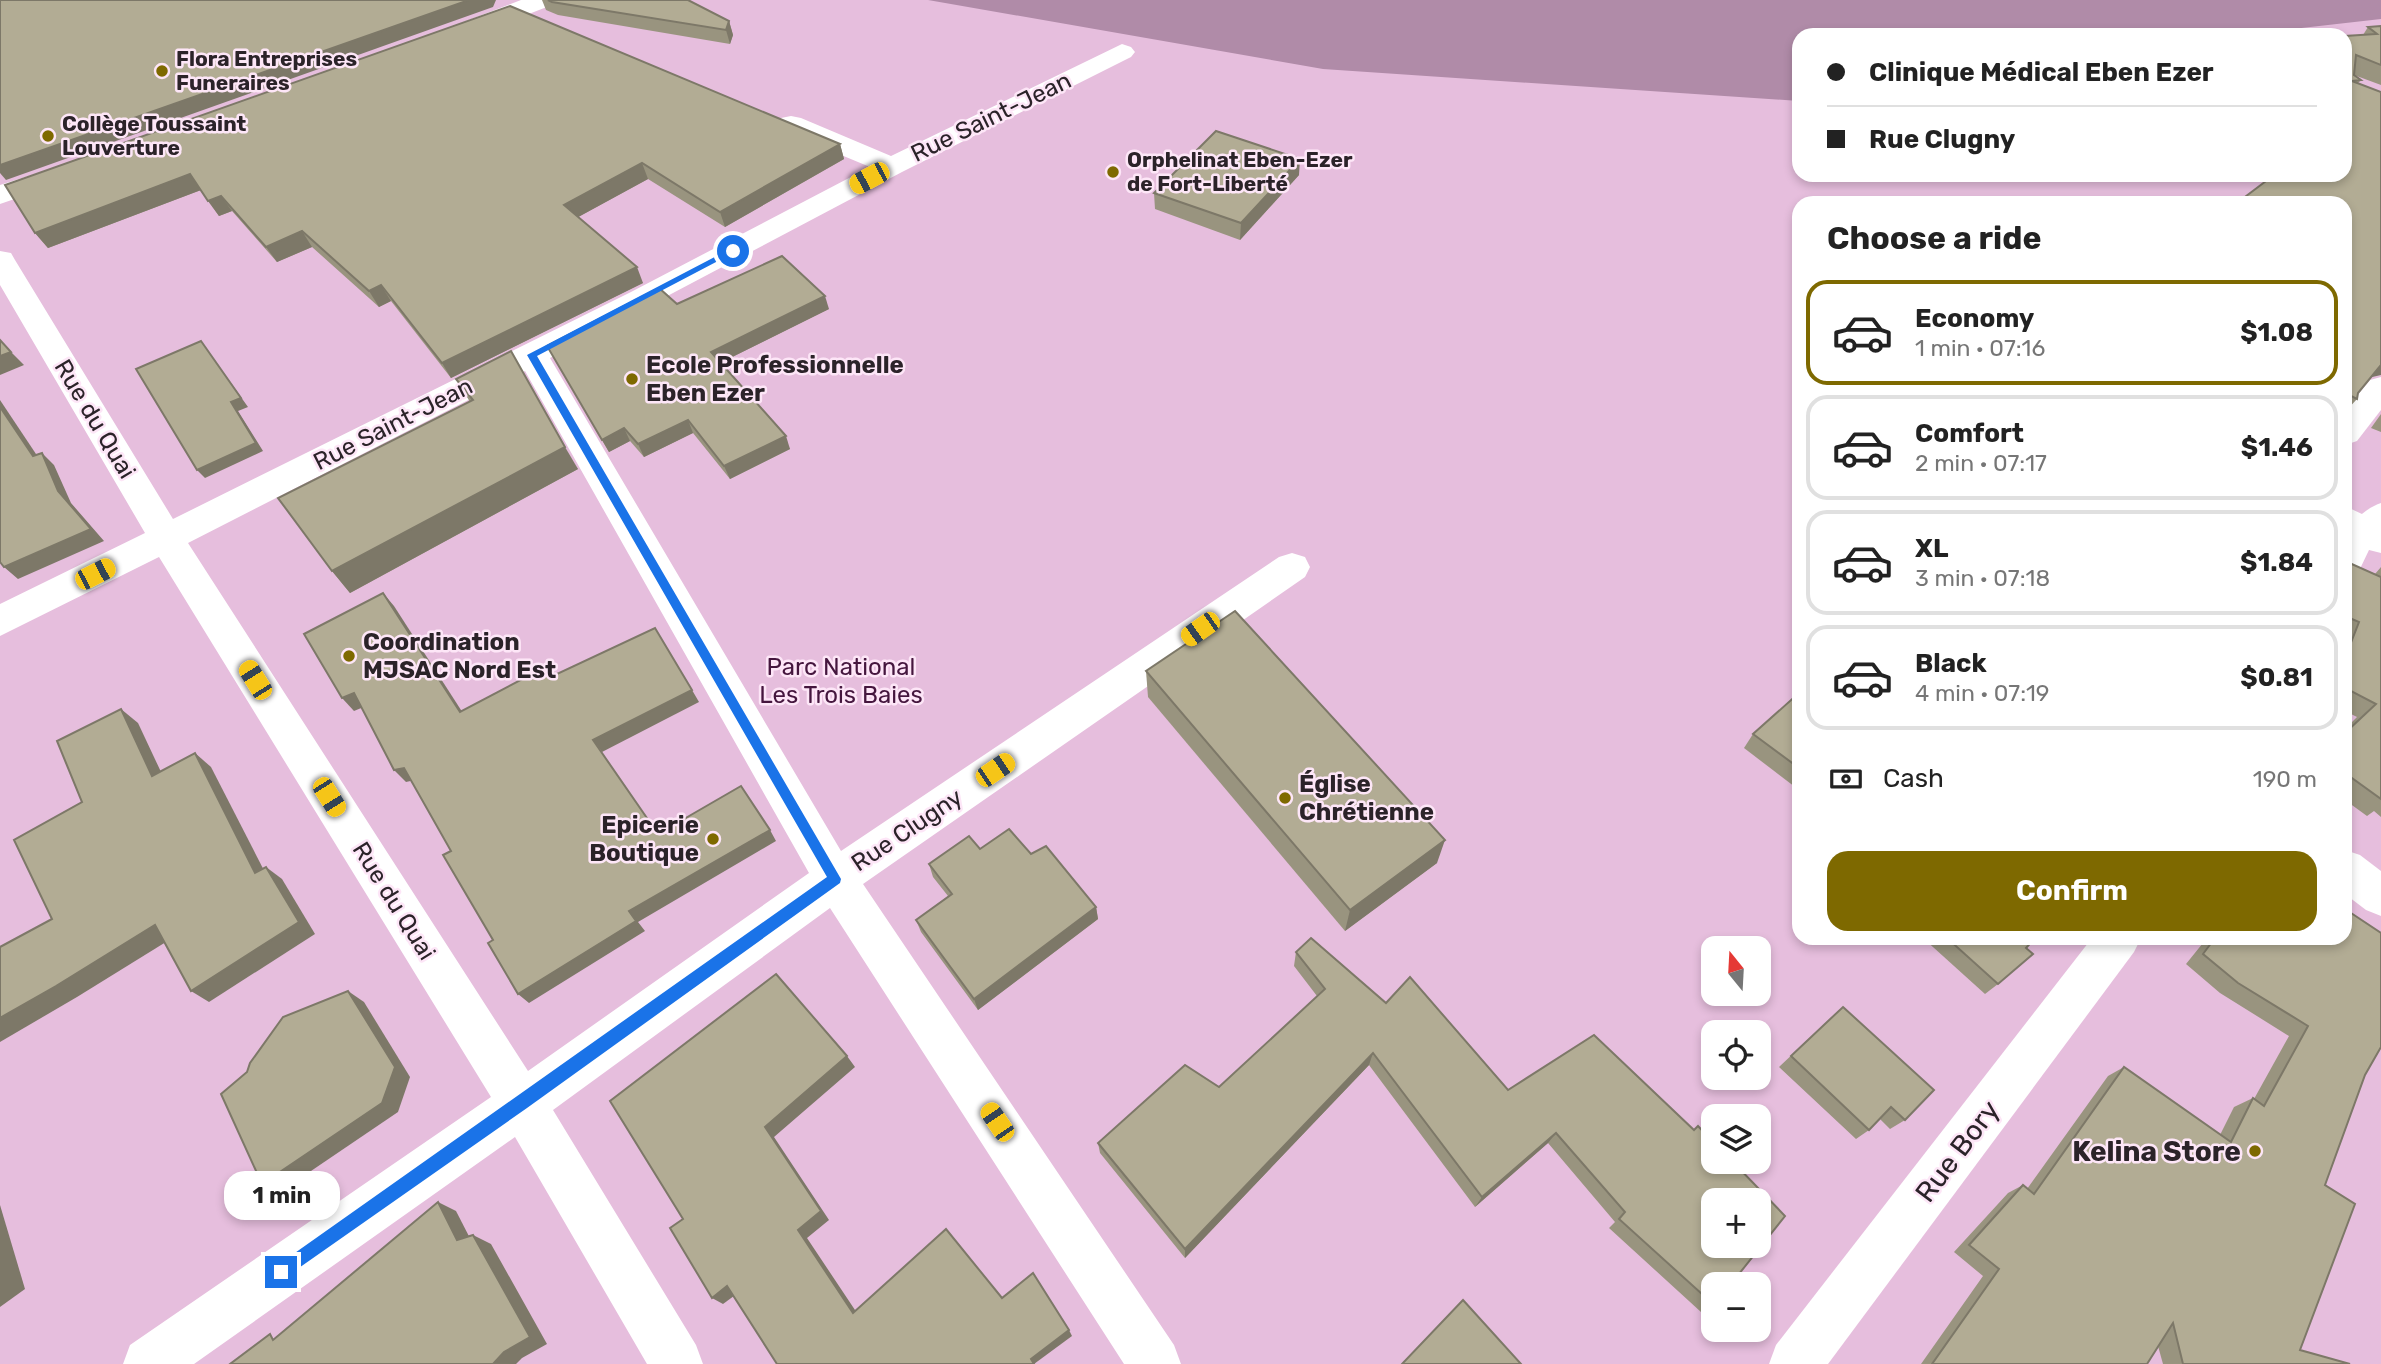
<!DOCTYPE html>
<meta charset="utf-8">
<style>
:root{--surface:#fff;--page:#f2f2f2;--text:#222;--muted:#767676;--line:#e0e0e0;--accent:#7e6900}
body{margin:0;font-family:Rubik,sans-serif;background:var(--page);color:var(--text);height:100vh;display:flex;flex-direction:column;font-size:26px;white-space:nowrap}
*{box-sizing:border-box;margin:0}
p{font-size:23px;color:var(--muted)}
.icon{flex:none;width:38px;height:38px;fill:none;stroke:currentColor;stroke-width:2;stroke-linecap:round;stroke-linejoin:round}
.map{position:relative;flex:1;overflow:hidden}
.drawer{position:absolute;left:1792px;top:196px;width:560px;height:749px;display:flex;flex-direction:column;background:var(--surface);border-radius:21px;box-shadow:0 4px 10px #0003}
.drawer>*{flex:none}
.guide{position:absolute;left:1792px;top:28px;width:560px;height:154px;border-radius:21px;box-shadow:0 4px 10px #0003;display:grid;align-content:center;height:154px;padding:0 35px;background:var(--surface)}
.needle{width:46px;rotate:342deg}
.fabs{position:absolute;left:1701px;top:936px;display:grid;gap:14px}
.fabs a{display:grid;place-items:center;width:70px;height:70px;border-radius:14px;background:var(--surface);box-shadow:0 4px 10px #0003;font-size:35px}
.end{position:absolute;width:32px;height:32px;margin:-16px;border:9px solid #1a73e8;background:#fff;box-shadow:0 0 0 4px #fff}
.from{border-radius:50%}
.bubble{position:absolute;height:49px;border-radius:21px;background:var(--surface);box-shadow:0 4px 10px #0003;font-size:23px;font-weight:700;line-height:49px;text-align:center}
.car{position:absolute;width:21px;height:42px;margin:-21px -10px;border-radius:9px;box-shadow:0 0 5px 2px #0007;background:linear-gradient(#f5c518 24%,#345 0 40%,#f5c518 0 76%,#345 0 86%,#f5c518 0)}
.guide b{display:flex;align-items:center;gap:24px;height:66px;font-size:26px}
.guide b+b{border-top:2px solid var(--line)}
.guide i{width:18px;height:18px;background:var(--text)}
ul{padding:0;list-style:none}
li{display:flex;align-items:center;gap:21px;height:105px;margin:0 14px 10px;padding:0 21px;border:4px solid var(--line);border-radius:21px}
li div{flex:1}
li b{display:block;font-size:26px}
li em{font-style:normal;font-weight:700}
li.current{border-color:var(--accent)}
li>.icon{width:63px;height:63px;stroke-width:1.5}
h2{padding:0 35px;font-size:32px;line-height:84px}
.pay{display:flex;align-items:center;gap:18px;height:77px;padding:0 35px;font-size:26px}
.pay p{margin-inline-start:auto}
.button{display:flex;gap:14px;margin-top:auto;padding:14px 35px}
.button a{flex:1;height:80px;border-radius:21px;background:var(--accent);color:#fff;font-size:28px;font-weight:700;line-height:80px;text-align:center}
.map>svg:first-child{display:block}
</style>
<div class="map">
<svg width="2381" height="1364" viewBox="0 0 2381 1364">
<rect width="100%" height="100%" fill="#efd9ea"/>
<path fill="#e6bedd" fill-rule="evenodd" d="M0,0H2381V1364H0ZM1799,35H2345V175H1799ZM1799,203H2345V938H1799ZM1713,948H1759V994H1713ZM1713,1032H1759V1078H1713ZM1713,1116H1759V1162H1713ZM1713,1200H1759V1246H1713ZM1713,1284H1759V1330H1713Z"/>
<path fill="#b08ba8" d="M928,0H2381V19L2239,35H1799V101L1323,69Z"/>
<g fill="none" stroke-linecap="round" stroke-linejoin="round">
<path stroke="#a493a0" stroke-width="3.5" stroke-dasharray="1 3.5" stroke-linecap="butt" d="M1913,180L1928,175"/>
<path fill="#fff" fill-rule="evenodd" d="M2381,503V525C2371,534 2366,538 2353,534L2350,528C2356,517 2369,507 2381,503Z"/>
<g fill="#fff" fill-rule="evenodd">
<path d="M521,0H555L552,5L479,33L470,35L461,33L458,28L461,23Z"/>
<path d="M1122,44L1131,47L1135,52L1131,57L902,172L550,358L841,851L1279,557L1292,553L1305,557L1310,567L1305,577L863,884L1174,1345L1181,1364H1124L830,908L553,1110L696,1345L703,1364H647L515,1137L194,1364H123L130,1345L491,1097L159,557L0,636V604L145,533L0,285V251L11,253L15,260L173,519L631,292L870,167L781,130L778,124L781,118L791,116L801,118L891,156ZM525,371L809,873L528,1071L188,543Z"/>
<path d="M57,167L67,169L71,175L67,181L0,204V185Z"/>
<path d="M2381,377V410L2357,441L2345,445V410L2370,380Z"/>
<path d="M2345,506L2381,523V553L2369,550L2358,573L2345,577Z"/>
<path d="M2345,850L2360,855L2381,871V916L2366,910L2345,894Z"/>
<path d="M2092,938H2141L2134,952L1828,1364H1769L1776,1345Z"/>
</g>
</g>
<g fill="#99947f">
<path d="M542,0H688L729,21L733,35L730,44L558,15L546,10Z"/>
<path d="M2381,26V85L2354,75L2361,80L2358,83L2371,378L2358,393L2357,399L2345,412V203L2268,180L2259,175H2345V36L2363,35L2368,27Z"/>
<path d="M840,144L844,159L725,227L648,179L578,217L643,283L451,378L391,301L379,307L312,247L277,262L232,211L219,216L201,190L48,248L35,233L5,185Z"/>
<path d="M1299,175L1240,240L1155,209L1154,193Z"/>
<path d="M677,304L829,309L720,363L790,449L730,479L693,433L644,457L630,441L609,452L547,346Z"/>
<path d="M456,379L578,469L350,593L332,571L470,402Z"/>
<path d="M2381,414V432L2371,428Z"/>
<path d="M2345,561L2375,574L2381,567V817L2374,811L2367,816L2345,800V729L2357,717L2345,711Z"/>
<path d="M1146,671L1437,863L1345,931L1148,697Z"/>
<path d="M1799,693V790L1744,748L1753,734Z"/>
<path d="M980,849L1031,854L1096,907L1098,919L978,1010L921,932L916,920L948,896L933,877L929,864Z"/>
<path d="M1923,938H2035L1998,984L1985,994Z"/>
<path d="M2207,938H2345L2365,1075L2325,1185L2300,1350L2350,1364H2163L2158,1346L2147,1364H1921L1983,1276L1954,1252L2008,1193L2023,1185L2027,1189L2108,1076L2124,1067L2220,1135L2234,1107L2253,1098L2254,1099L2289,1036L2220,993L2186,964Z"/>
<path d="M1296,952L1386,1003L1508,1090L1694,1130L1698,1126L1713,1284V1305L1701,1312L1609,1228L1615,1222L1548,1143L1475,1207L1369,1065L1185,1258L1100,1153L1098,1143L1219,1087L1317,996L1294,966Z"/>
<path d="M1831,1018L1905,1120L1890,1129L1880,1119L1869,1130L1856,1139L1779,1067Z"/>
</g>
<g fill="#7d7868">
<path d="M469,0H496L493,7L6,180L0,173V165Z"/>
<path d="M729,21L733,35L730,44L726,30Z"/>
<path d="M840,144L844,159L725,227L720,212Z"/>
<path d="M1300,159L1299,175L1240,240L1241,223Z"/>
<path d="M642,163L648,179L571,221L564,205Z"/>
<path d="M190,174L201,190L48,248L35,233Z"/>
<path d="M221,196L232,211L219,216L208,201Z"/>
<path d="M302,231L312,247L277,262L266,247Z"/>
<path d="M637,267L643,283L451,378L442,363Z"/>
<path d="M381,285L391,301L379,307L369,291Z"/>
<path d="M825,296L829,309L716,365L711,352Z"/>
<path d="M201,341L248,407L238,411L263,451L205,478L197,470L231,402Z"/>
<path d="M11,352L24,365L0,375V356Z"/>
<path d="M2381,365V375L2368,378Z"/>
<path d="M0,400L46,469L33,456L0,407Z"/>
<path d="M688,420L693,433L644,457L638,444Z"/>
<path d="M624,428L630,441L609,452L602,440Z"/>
<path d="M786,436L790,449L730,479L724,466Z"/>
<path d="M565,447L578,469L350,593L332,571Z"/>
<path d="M42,453L54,465L71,503L104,541L18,579L4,567L58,491Z"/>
<path d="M383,593L394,606L470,724L460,712Z"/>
<path d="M692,690L699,702L602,752L593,740Z"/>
<path d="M354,693L366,706L354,711L342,698Z"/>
<path d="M121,709L138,723L169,789L152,776Z"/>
<path d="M195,753L211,767L272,886L255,873Z"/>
<path d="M404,768L415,780L406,782L394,770Z"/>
<path d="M770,830L776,841L638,922L645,931L529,1003L518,994L629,911Z"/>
<path d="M1445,840L1437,863L1345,931L1350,910Z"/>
<path d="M266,867L282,879L315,934L209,1002L191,991Z"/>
<path d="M1096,907L1098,919L978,1010L974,999Z"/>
<path d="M155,925L174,937L77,997L0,1042V1018Z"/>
<path d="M348,991L364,1002L410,1077L398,1112L280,1192L262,1184Z"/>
<path d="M1373,1053L1369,1065L1185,1258V1249Z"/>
<path d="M847,1056L855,1067L774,1137L829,1220L807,1238L861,1319L853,1313L798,1230L765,1127Z"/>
<path d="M1556,1133L1548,1143L1475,1207L1482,1197Z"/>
<path d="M438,1202L456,1211L475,1248L457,1240Z"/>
<path d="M0,1205L25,1289L0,1307Z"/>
<path d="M473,1235L491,1244L547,1344L522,1358L516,1364H493Z"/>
<path d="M727,1286L738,1293L723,1304L712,1298Z"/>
<path d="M1069,1330L1072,1336L1034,1364L1031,1359Z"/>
</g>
<g fill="#b2ac94" stroke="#7d7868" stroke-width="2" fill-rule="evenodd">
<path d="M0,0H469L0,165Z"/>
<path d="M548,0H688L729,21L726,30L552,2Z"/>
<path d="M510,6L840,144L720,212L642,163L564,205L637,267L442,363L381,285L369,291L302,231L266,247L221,196L208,201L190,174L35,233L5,185Z"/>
<path d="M2381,26V65L2356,55L2354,75L2361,80L2352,81L2381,92V365L2358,393L2357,399L2345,393V203H2237L2274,175H2345V36L2377,34L2368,27Z"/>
<path d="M1216,131L1300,159L1241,223L1154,193Z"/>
<path d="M782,256L825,296L711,352L786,436L724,466L688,420L638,444L624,428L602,440L547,346L659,288L677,304Z"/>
<path d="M0,340L11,352L0,356Z"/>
<path d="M201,341L241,398L231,402L256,443L197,470L136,369Z"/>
<path d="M511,351L565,447L332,571L278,498L473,400L456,379Z"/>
<path d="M0,407L33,456L42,453L58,491L91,529L4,567L0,562Z"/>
<path d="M2345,561L2381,577V799L2345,773V733L2376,704L2345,688V658L2359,622L2345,616Z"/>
<path d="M383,593L460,712L549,665L555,675L655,628L692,690L593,740L658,834L741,786L770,830L629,911L636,921L518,994L488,943L493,940L443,855L451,851L404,768L394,770L354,693L342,698L304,634Z"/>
<path d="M1235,611L1445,840L1350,910L1146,671Z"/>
<path d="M1799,693V768L1753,734Z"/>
<path d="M121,709L152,776L195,753L255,873L266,867L299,922L191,991L155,925L56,986L0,1018V947L52,919L14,840L82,802L57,741Z"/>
<path d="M1009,829L1031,854L1046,846L1096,907L974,999L916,920L952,894L929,864L969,836L980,849Z"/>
<path d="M2345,909L2381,933V1047L2365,1075L2325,1185L2355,1204L2300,1350L2350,1364H2183L2173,1323L2147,1364H1932L1999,1269L1969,1245L2023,1185L2034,1194L2124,1067L2231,1142L2253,1098L2264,1106L2308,1026L2238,983L2203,954L2215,938H2345Z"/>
<path d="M1311,938L1386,1003L1410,977L1508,1090L1594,1035L1694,1130L1698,1126L1713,1142V1162H1733L1785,1216L1731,1284H1713V1304L1619,1219L1625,1212L1556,1133L1482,1197L1373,1053L1185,1249L1098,1143L1185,1065L1219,1087L1325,989L1296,952ZM1713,1200H1759V1246H1713Z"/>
<path d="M1947,938H2035L2026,948L2033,954L1998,984Z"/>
<path d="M776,974L847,1056L765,1127L821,1211L798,1230L853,1313L946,1229L1002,1298L1033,1273L1069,1330L1031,1359L1034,1364H777L727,1286L712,1298L670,1228L683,1219L610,1101Z"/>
<path d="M348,991L395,1067L382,1103L262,1184L221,1094L247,1072L250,1063L283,1017Z"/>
<path d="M1843,1007L1934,1090L1905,1120L1891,1107L1869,1130L1791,1056Z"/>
<path d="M438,1202L457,1240L473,1235L530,1337L504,1352L493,1364H230L270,1334L273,1340Z"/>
<path d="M1463,1300L1521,1364H1402Z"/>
</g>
<path fill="#1a73e8" d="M730,249L737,251L537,356L841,879L840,883L527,1108L286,1277L281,1280L275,1277L273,1272L275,1267L827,877L527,355Z"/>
<g fill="#7e6900" stroke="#fde6f7" stroke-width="2.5">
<circle cx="162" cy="71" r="7"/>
<circle cx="48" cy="136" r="7"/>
<circle cx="1113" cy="172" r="7"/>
<circle cx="632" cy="379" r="7"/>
<circle cx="349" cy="656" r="7"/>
<circle cx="1285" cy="798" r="7"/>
<circle cx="713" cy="839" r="7"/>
<circle cx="2255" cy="1151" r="7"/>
</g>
<g text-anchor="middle" stroke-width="5" stroke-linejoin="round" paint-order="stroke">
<g font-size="21" font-weight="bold" fill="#2b2329" stroke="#fde6f7" text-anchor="start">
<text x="176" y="66">Flora Entreprises<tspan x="176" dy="24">Funeraires</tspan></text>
<text x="62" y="131">Collège Toussaint<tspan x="62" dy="24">Louverture</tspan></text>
<text x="1127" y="167">Orphelinat Eben-Ezer<tspan x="1127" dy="24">de Fort-Liberté</tspan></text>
</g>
<g font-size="24" fill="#2b2329" stroke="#fde6f7">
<text transform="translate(991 117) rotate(-26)" y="8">Rue Saint-Jean</text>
<text transform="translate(95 419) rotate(59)" y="8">Rue du Quai</text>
<text transform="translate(393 424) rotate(-27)" y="8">Rue Saint-Jean</text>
<text transform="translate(907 830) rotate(-34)" y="8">Rue Clugny</text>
<text transform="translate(394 901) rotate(58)" y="8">Rue du Quai</text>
</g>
<g font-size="24" font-weight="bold" fill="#2b2329" stroke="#fde6f7" text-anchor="start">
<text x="646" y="373">Ecole Professionnelle<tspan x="646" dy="28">Eben Ezer</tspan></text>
<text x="363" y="650">Coordination<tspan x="363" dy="28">MJSAC Nord Est</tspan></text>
<text x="1299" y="792">Église<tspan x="1299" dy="28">Chrétienne</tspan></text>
<text x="699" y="833" text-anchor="end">Epicerie<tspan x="699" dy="28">Boutique</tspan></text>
</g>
<g font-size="24" fill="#45163e" stroke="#fde6f7">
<text x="841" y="675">Parc National<tspan x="841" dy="28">Les Trois Baies</tspan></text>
</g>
<g font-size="28" fill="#2b2329" stroke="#fde6f7">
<text transform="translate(1957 1151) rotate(-53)" y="10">Rue Bory</text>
</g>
<g font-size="28" font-weight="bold" fill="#2b2329" stroke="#fde6f7" text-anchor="end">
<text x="2241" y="1161">Kelina Store</text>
</g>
</g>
</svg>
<div class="fabs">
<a><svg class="needle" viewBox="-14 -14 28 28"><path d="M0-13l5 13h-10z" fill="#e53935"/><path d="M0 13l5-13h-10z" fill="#767676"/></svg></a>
<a><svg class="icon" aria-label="locate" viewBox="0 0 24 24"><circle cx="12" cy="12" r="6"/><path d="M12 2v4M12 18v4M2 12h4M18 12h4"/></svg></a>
<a><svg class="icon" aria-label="layers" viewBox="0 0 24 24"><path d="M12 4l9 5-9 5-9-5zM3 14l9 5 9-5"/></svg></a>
<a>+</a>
<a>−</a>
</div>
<i class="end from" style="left:733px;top:251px"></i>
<i class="end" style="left:281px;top:1272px"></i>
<div class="bubble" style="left:224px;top:1171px;width:116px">1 min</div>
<i class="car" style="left:869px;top:178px;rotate:242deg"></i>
<i class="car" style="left:95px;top:574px;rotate:63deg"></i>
<i class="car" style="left:1200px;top:629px;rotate:235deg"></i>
<i class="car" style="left:255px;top:680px;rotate:328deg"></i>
<i class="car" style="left:995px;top:770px;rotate:56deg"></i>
<i class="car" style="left:329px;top:797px;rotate:148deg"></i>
<i class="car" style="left:997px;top:1122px;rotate:326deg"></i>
<div class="guide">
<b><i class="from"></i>Clinique Médical Eben Ezer</b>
<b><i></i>Rue Clugny</b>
</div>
<section class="drawer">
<h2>Choose a ride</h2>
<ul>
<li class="current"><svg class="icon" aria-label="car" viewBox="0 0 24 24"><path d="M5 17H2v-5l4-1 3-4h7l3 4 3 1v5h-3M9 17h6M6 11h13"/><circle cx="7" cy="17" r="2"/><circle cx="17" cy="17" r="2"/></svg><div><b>Economy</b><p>1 min · 07:16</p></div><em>$1.08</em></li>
<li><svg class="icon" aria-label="car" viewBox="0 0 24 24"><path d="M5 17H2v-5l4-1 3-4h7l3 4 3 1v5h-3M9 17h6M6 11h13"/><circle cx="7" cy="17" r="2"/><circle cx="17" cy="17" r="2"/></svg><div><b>Comfort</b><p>2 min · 07:17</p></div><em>$1.46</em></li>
<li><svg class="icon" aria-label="car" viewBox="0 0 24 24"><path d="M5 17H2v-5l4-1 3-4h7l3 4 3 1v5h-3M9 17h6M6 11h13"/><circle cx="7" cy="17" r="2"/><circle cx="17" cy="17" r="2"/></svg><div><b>XL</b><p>3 min · 07:18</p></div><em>$1.84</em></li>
<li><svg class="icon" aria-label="car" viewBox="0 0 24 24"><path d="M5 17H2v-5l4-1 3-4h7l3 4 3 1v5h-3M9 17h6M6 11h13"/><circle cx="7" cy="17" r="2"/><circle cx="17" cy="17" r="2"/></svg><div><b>Black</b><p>4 min · 07:19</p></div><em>$0.81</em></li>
</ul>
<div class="pay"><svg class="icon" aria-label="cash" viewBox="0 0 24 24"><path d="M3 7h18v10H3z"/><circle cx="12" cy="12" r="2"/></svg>Cash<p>190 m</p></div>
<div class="button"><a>Confirm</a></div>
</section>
</div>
